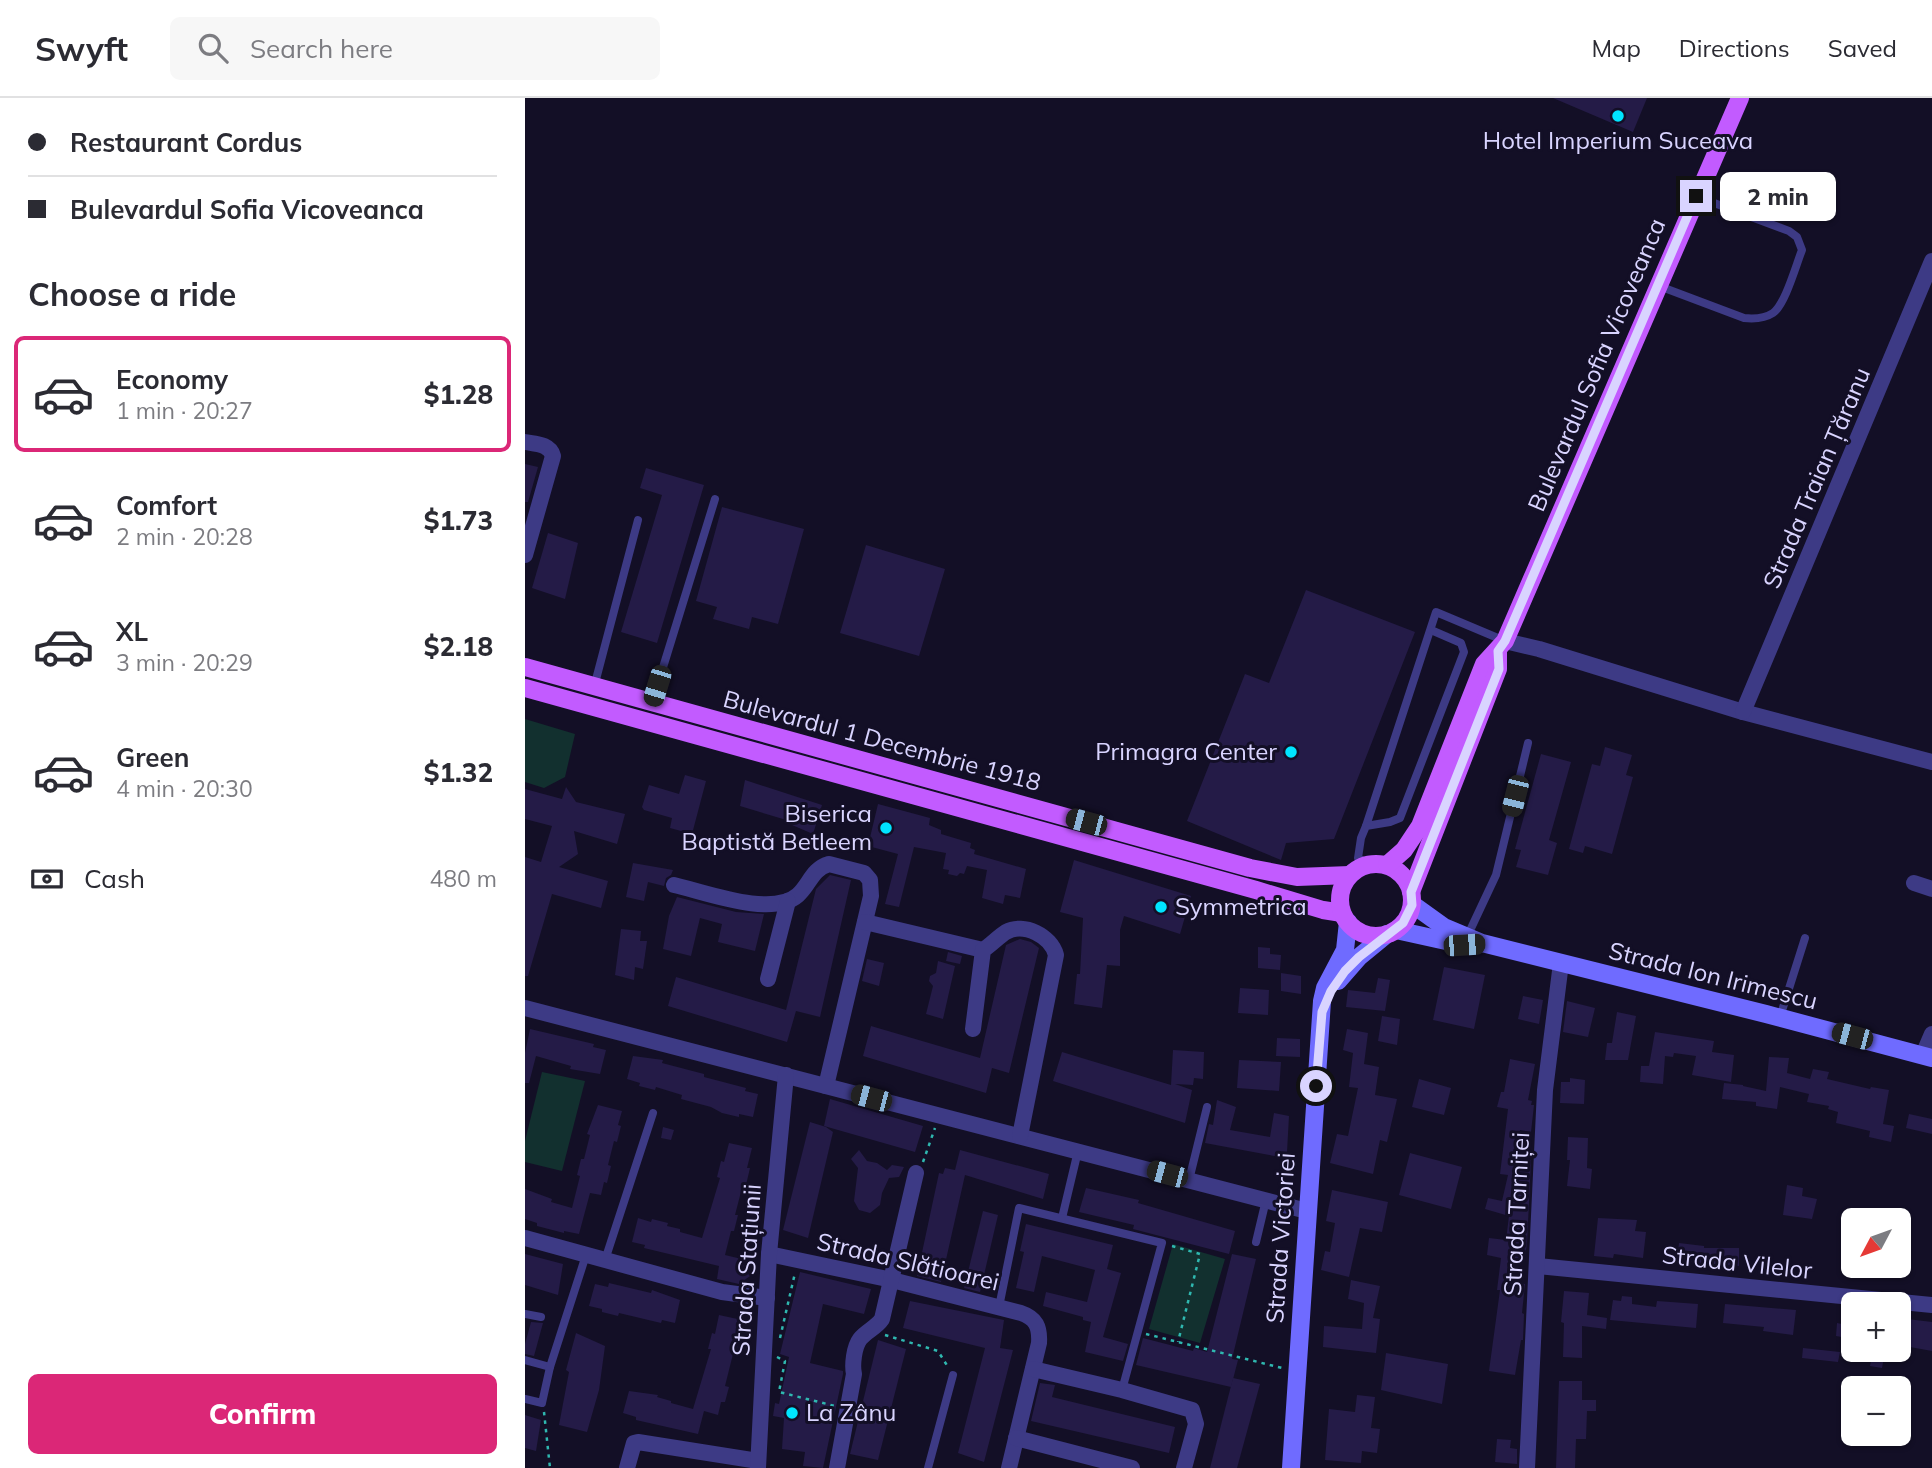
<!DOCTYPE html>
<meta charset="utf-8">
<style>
:root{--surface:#fff;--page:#f7f7f7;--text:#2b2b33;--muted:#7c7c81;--line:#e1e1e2;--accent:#db2777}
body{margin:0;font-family:Mulish,sans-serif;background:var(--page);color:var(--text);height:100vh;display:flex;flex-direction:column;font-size:26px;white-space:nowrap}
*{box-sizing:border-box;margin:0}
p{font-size:23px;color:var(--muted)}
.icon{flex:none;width:38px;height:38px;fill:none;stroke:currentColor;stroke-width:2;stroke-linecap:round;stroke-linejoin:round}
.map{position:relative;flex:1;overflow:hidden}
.side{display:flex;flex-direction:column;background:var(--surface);width:525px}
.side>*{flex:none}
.top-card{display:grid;align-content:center;height:154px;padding:0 28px;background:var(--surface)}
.needle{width:46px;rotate:229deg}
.tools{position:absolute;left:1316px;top:1110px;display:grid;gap:14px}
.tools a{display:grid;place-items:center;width:70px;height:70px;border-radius:10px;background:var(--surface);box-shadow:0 2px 5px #0004;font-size:35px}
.end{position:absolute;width:32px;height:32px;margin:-16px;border:9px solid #d9d4ff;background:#111;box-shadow:0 0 0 4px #111}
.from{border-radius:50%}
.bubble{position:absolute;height:49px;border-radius:10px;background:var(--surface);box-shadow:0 2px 5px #0004;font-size:23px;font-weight:800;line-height:49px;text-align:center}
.car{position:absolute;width:21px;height:42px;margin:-21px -10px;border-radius:9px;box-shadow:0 0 5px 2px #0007;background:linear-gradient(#222 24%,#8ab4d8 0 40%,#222 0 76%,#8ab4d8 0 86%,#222 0)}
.top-card b{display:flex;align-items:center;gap:24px;height:66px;font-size:26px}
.top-card b+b{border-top:2px solid var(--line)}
.top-card i{width:18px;height:18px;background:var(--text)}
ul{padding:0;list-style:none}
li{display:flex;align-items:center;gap:21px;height:116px;margin:0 14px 10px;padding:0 14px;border:4px solid transparent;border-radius:10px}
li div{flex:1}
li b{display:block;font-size:26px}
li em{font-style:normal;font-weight:800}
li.on{border-color:var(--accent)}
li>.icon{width:63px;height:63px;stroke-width:1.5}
h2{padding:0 28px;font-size:32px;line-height:84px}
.pay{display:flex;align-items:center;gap:18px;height:77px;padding:0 28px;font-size:26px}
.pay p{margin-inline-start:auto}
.primary-button{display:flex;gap:14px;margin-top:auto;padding:14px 28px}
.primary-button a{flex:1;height:80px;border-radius:10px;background:var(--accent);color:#fff;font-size:28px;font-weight:800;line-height:80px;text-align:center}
header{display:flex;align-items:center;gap:42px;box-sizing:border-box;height:98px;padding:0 35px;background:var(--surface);border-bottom:2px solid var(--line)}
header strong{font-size:33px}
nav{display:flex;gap:38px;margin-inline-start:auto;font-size:24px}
.search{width:490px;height:63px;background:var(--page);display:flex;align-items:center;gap:18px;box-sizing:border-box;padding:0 24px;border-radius:10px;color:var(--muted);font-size:26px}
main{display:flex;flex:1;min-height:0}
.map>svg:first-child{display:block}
</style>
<header>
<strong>Swyft</strong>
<div class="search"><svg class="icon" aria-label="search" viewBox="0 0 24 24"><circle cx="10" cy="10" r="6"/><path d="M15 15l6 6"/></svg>Search here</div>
<nav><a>Map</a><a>Directions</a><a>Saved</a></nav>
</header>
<main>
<section class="side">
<div class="top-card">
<b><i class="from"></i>Restaurant Cordus</b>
<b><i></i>Bulevardul Sofia Vicoveanca</b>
</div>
<h2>Choose a ride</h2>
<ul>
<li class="on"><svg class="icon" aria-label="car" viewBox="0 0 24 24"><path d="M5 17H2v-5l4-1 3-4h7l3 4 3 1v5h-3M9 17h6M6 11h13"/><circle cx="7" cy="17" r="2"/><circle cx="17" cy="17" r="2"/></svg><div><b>Economy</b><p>1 min · 20:27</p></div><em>$1.28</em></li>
<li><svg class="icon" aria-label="car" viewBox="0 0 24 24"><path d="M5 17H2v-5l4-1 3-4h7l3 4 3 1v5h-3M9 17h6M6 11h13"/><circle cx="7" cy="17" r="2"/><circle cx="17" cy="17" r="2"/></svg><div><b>Comfort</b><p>2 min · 20:28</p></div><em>$1.73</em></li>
<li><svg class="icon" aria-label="car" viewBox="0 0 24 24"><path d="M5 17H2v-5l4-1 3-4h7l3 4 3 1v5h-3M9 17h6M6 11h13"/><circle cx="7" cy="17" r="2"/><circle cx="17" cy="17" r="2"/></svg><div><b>XL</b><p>3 min · 20:29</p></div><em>$2.18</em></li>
<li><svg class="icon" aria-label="car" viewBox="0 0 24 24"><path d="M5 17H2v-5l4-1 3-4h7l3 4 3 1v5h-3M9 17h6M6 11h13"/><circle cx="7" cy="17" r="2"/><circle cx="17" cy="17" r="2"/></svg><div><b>Green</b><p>4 min · 20:30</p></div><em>$1.32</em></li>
</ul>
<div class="pay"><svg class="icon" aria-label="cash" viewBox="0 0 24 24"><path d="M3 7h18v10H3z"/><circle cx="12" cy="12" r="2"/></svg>Cash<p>480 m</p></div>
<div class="primary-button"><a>Confirm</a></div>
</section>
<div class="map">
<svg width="1407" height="1370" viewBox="0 0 1407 1370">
<rect width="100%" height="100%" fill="#130f26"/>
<g fill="#12302f">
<path d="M0,621L50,636L40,679L19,690L0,684Z"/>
<path d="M17,974L60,983L37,1073L0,1064V1043Z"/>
<path d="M648,1146L700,1161L675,1245L624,1231Z"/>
</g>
<g fill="#241b47">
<path d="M1028,0H1122L1108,34Z"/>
<path d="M0,366L13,369L3,404H0Z"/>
<path d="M121,370L179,387L132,545L96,534L137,397L115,390Z"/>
<path d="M197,409L279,431L253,526L227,519L224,531L188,521L192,509L171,503Z"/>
<path d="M23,435L53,445L40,501L7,490Z"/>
<path d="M341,447L420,471L394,558L315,535Z"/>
<path d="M781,492L890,534L809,741L761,745L756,762L662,723L720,576L744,585Z"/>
<path d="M1080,649L1107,657L1101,677L1108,679L1087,756L1060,748L1058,755L1044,751L1067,666L1075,668Z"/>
<path d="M1016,656L1046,664L1024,742L1032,745L1023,777L991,769L996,752L990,751Z"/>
<path d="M160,677L181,683L167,736L145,730L147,720L119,712L117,709L124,687L154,696Z"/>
<path d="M220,682L297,707L288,736L267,727L268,724L215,708Z"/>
<path d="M41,689L51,704L100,716L92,746L49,733L53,756L34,769L83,783L76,810L27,796L3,878H0V759L16,764L27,728L0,721V691L37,701Z"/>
<path d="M353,706L405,720L404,727L416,732V736L446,745L445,750L450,752L449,756L501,771L495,800L480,797L478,806L457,800L462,772L442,768L439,776L435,775L432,778L423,776L424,772L418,771L421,755L389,749L374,809L360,806L373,756L343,748Z"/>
<path d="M549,762L666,798L655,836L599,818L595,832V868L582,867L577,910L549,906L552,876H555L558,820L535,814Z"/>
<path d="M108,765L148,772L146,777L141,780L139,788L123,784L119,803L101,799Z"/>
<path d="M305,777L326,782L295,919L271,913L262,944L143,908L151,879L261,912L291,791Z"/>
<path d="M152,799L211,814L239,816L230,853L193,844L197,826L175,820L166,858L138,851L144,818Z"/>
<path d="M96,831L116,833L115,843H122L118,871L110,869L109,882L90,877Z"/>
<path d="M495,841L506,844L514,850L484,975L467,970L461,995L338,958L346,928L455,960L481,847Z"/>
<path d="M733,849L745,850V856L756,857L755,872L733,870Z"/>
<path d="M423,854L437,858L435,866L421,863Z"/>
<path d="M342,861L359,865L354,888L337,883Z"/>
<path d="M413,863L430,868L418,921L401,916L408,888L404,883L405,878L411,875Z"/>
<path d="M919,869L960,877L949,931L908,922Z"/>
<path d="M756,875L776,878V896L756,893Z"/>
<path d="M853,880L865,882L860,913L821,909L823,892L850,895Z"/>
<path d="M715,890L744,892L743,917L713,915Z"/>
<path d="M998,898L1018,902L1014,926L993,921Z"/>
<path d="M1042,903L1070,910L1063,939L1038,934Z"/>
<path d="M1092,914L1111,918L1103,962H1080L1082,945H1087Z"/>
<path d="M857,918L875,921L872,947L853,943Z"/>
<path d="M5,931L69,946L68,949L81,952L75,976L45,971L46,968L11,958L4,985H0V955Z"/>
<path d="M822,931L843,935L839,966L854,969L850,997L872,1001L862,1044L855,1042L848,1076L805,1065L812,1036L823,1038L833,990L824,989L828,955L818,952Z"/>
<path d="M1130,934L1189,943L1187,954L1209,957L1206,984L1167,977L1171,958L1149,955L1148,959L1140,958L1138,986L1115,984L1116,968H1124Z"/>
<path d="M752,940L775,941V959L751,958Z"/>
<path d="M648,952L679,954L678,981L669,980L668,987L650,986L667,992L660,1025L528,983L537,954L646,987Z"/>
<path d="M108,958L138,962L137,965L179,976V979L221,990L220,993L233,996L228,1019L214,1016V1019L197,1015L186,1009L156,1001L157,997L131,989L130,992L114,988L115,985L102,981Z"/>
<path d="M1244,959L1264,960L1262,975L1285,981L1288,971L1304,974L1302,981L1345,991L1346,989L1364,992L1358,1026L1369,1028L1366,1044L1344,1039L1345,1033L1311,1025L1313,1014L1303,1011L1304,1008L1282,1004L1284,996L1255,989L1252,1011L1231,1008V1004L1197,1001L1199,985L1218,987V988L1241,993Z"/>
<path d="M985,961L1010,966L1003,1002L1007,1003L1006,1007H1009L1006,1034L995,1032L993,1059L1006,1062L1002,1146L999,1165L990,1163L987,1184L1000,1186L997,1215L999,1216L998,1242H996L990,1277L964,1273L975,1192H972L976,1160L962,1157L964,1140L981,1142L984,1118L960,1111L963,1100L977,1103L983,1077L975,1076L983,1011L972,1009L976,994H979Z"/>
<path d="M714,962L756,964L754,993L712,990Z"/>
<path d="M1045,980L1060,982L1059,1006L1035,1005L1036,984H1045Z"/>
<path d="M894,981L926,990L919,1017L887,1009Z"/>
<path d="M305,1001L398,1028L390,1054L299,1028Z"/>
<path d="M692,1002L711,1009L705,1032L745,1039L749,1015L764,1018L762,1054H757L755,1059L680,1045L684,1026L688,1027Z"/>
<path d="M73,1007L97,1013L93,1027L96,1028L92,1044L89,1043L83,1067L86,1068L82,1085L79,1084L76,1097L65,1095L54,1136L39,1133V1135L12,1128V1125L0,1121V1091L27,1101L26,1104L47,1110L55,1078L52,1077L56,1061H59L65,1037L62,1036Z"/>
<path d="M1384,1016L1407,1021V1036L1381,1030Z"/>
<path d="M285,1024L301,1029L308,1034L283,1140L258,1132Z"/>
<path d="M138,1029L149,1032L146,1042L136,1040Z"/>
<path d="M1043,1039L1063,1040L1062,1070L1067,1071L1065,1091L1042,1088L1045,1062H1042Z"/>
<path d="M204,1045L227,1050L222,1070H225L221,1087L218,1086L210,1117H213L209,1133H206L200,1157L229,1164L225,1178L214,1186L192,1181L194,1168L119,1150L120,1147L107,1144L113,1120L126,1124L127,1121L143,1125L142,1128L155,1131V1134L177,1140L195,1080L192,1079L196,1063L199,1064Z"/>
<path d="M334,1052L342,1063L352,1065L362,1072L367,1067L379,1069L374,1079L364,1080L357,1095L355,1107L345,1115L334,1112L329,1103L333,1070L326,1061Z"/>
<path d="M435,1052L524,1076L518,1101L440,1077L416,1184L392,1178L414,1075L418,1076L420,1070L430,1072Z"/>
<path d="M885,1055L937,1069L926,1111L874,1097Z"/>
<path d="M1262,1087L1278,1090L1277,1098L1292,1101L1287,1121L1258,1117Z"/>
<path d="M561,1090L614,1102L613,1105L710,1133L704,1156L608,1131L609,1127L554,1114Z"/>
<path d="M807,1092L863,1104L857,1134L835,1130L824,1179L796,1172L800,1153L805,1154L810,1125L801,1123Z"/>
<path d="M458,1113L473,1117L455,1194L439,1190Z"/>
<path d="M1073,1120L1112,1122L1110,1133L1121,1134L1118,1160L1089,1156L1088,1160L1069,1158Z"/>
<path d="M501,1126L588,1147L582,1171L596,1175L578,1239L603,1246L598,1263L560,1254L566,1224L558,1222V1219L518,1208L521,1194L562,1204L570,1172L517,1158L509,1194L491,1190L499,1154L495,1153Z"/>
<path d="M1154,1145L1179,1148V1150H1214V1168L1152,1163Z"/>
<path d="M0,1156L38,1166L33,1197L0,1187Z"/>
<path d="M707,1156L731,1161L707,1261L713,1262L706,1289L611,1267L618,1240L668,1253L669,1250L682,1254Z"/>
<path d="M275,1174L346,1191L339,1216L298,1206L285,1265L318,1273V1276L298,1370L278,1368L280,1354L257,1351L259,1320L248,1318L250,1305L254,1306L264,1259L255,1256Z"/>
<path d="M826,1182L855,1188L848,1220L855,1221L851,1255L798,1249L799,1228L837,1231L839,1205L823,1201Z"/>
<path d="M84,1185L126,1195L127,1192L155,1202L150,1225L137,1222L136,1225L94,1215L93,1218L77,1214V1211L64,1208L70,1186L83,1189Z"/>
<path d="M1039,1193L1064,1195L1062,1217L1082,1220L1081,1231L1057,1228V1260L1038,1259L1039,1225L1036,1224Z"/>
<path d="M1097,1198L1107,1199V1206L1131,1209L1132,1203L1173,1206L1171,1230L1085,1222L1088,1202L1096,1203Z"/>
<path d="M385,1203L479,1222L475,1250L488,1252L459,1364L433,1355L460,1250L378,1230Z"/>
<path d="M1200,1206L1271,1212L1268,1237L1238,1233L1239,1229L1198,1225Z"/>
<path d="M1318,1216L1328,1217V1241L1311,1238L1312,1225L1317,1226Z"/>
<path d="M194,1217L217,1222L212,1241L215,1242L211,1257L208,1256L200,1288L204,1289L200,1304H196L193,1317L179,1313L173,1336L111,1322V1319L98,1315L104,1293L133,1297L132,1299L146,1303V1305L168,1311L186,1251H183L187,1235L190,1236Z"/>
<path d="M1374,1220L1407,1224V1253L1374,1247Z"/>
<path d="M6,1224L18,1225L9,1258L0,1256V1246Z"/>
<path d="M51,1235L80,1248L74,1292L62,1334L34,1327L44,1274L41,1272Z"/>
<path d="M353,1242L381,1251L353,1362L325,1356Z"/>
<path d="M1278,1250L1315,1254L1313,1264L1277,1260Z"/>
<path d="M861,1255L923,1266L917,1306L856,1292Z"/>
<path d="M1347,1257L1359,1259L1357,1270L1345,1268Z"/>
<path d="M708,1280L735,1286L712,1370H685Z"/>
<path d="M1034,1283H1057V1302H1071V1313H1062L1061,1341H1051L1050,1370H1031Z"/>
<path d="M515,1285L530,1287L527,1299L650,1329L644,1355L506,1323Z"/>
<path d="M832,1297L850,1299L846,1330L855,1331L852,1355L837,1353L836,1365L800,1362L804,1311L830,1314Z"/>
<path d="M0,1317L16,1322L11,1353L0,1350Z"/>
<path d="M972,1341L986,1342L985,1350L992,1351V1366L970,1364Z"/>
</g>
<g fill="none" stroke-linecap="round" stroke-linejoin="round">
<g stroke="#2fb8b0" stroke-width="2.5" stroke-dasharray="3.5 5" stroke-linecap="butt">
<path d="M398,1064L410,1030"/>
<path d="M647,1148L675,1156L653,1244"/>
<path d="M621,1236L757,1270"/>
<path d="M360,1237L413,1253L423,1269"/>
<path d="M255,1240L270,1175"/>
<path d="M252,1259L260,1263L254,1294L310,1308"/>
<path d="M19,1314L25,1370"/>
</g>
<g stroke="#3d3a85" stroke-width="8">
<path d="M1134,188L1219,220C1229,221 1239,221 1248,215C1260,207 1271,167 1277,152L1272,139L1264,133L1173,99"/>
<path d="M69,589L113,422"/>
<path d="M127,605L190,401"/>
<path d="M841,728L911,514L980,543"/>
<path d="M843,766L833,760L836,740L841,728L865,724L875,720L939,554L936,545L906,532"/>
<path d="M941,841L971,777L1003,645"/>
<path d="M1255,919L1280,840"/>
<path d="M664,1082L682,1009"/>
<path d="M537,1120L553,1053"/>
<path d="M731,1144L741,1102"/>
<path d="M80,1162L128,1015"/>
<path d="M474,1209L494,1110L637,1145L597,1292"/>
<path d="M0,1216L16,1219"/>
<path d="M0,1262L25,1269"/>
<path d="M0,1301L17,1305L25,1269L61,1157"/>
<path d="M403,1370L428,1277"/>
</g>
<g stroke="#3d3a85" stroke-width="16">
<path d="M0,344C11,346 25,346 28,358L0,457"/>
<path d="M980,543L1014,551L1218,614L1407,664"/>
<path d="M1218,614L1407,163"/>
<path d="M1389,785L1407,791"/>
<path d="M149,787C180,794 247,820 273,797C285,786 287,771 304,766L339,775L345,782L346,798L301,988"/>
<path d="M340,824L458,852"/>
<path d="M243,881L263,803"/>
<path d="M0,910L782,1113"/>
<path d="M448,931L458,852C466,847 473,839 481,834C499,824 526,838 531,857L495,1038"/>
<path d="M1398,957L1407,936"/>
<path d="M0,1140L197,1194L242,1200"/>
<path d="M244,1156L367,1182L496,1215C511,1220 515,1229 514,1245L484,1370"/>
<path d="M1013,1168L1407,1207"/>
<path d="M508,1271L597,1292L667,1312L671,1326L659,1370"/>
<path d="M491,1340L607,1370"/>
<path d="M102,1370L109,1345L113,1344L233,1363"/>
<path d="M233,1370L244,1156L261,977"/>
<path d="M312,1370L329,1276C327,1267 329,1249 335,1241C341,1233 351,1230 357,1221L391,1075"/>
<path d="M1002,1370L1020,992L1036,865"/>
</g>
<g stroke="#6f6bff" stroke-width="18">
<path d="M887,806L919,829L957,845L1241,916L1407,960"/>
<path d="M871,832L939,847"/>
<path d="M813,883L834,859L862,836"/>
<path d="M766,1370L797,903L800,890L820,852L823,824"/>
</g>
<g stroke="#c25bff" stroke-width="18">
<path d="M0,569L725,770L772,779L825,777"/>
<path d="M0,590L731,792L798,812L817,815"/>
<circle cx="851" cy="802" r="36"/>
<path d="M862,767L879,752L895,728L959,566L980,543L1215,0"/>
<path d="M886,794L973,571V553"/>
</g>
</g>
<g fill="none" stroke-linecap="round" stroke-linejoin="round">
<path stroke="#d9d4ff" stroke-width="9" d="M791,988L797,914L806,893L820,873L834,859L878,825L887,807L886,794L974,571L973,553L980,543L1171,98"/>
</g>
<g fill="#00e5ff" stroke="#130f26" stroke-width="2.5">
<circle cx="1093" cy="18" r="7"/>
<circle cx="766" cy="654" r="7"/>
<circle cx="361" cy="730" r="7"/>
<circle cx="636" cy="809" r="7"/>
<circle cx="267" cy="1315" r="7"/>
</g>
<g text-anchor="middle" stroke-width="6" stroke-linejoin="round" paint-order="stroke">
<g font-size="24" fill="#d9d4ff" stroke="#130f26" text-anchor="end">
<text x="1093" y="51" text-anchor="middle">Hotel Imperium Suceava</text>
<text x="752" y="662">Primagra Center</text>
<text x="347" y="724">Biserica<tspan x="347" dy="28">Baptistă Betleem</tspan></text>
<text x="650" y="817" text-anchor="start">Symmetrica</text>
<text x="281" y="1323" text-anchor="start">La Zânu</text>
</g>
<g font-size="24" fill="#d9d4ff" stroke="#130f26">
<text transform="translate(1072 267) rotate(-67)" y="8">Bulevardul Sofia Vicoveanca</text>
<text transform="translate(1292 380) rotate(-67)" y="8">Strada Traian Țăranu</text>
<text transform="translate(357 643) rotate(15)" y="8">Bulevardul 1 Decembrie 1918</text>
<text transform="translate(1188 878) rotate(14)" y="8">Strada Ion Irimescu</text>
<text transform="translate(992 1116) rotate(-87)" y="8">Strada Tarniței</text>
<text transform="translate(756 1140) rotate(-86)" y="8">Strada Victoriei</text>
<text transform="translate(383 1164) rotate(13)" y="8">Strada Slătioarei</text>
<text transform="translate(1212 1165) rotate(6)" y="8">Strada Vilelor</text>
<text transform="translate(222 1172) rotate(-86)" y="8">Strada Stațiunii</text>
</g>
</g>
</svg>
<div class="tools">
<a><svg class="needle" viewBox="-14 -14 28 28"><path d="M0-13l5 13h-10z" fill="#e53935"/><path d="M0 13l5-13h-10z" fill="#7c7c81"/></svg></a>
<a>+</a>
<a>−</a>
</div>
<i class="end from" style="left:791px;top:988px"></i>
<i class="end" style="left:1171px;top:98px"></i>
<div class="bubble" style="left:1195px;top:74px;width:116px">2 min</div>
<i class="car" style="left:132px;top:588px;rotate:197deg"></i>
<i class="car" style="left:990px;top:698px;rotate:194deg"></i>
<i class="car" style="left:561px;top:724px;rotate:285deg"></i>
<i class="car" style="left:939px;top:847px;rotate:86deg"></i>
<i class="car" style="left:1327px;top:938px;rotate:285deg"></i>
<i class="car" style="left:346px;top:1000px;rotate:285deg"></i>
<i class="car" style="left:642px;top:1076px;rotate:285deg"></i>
</div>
</main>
